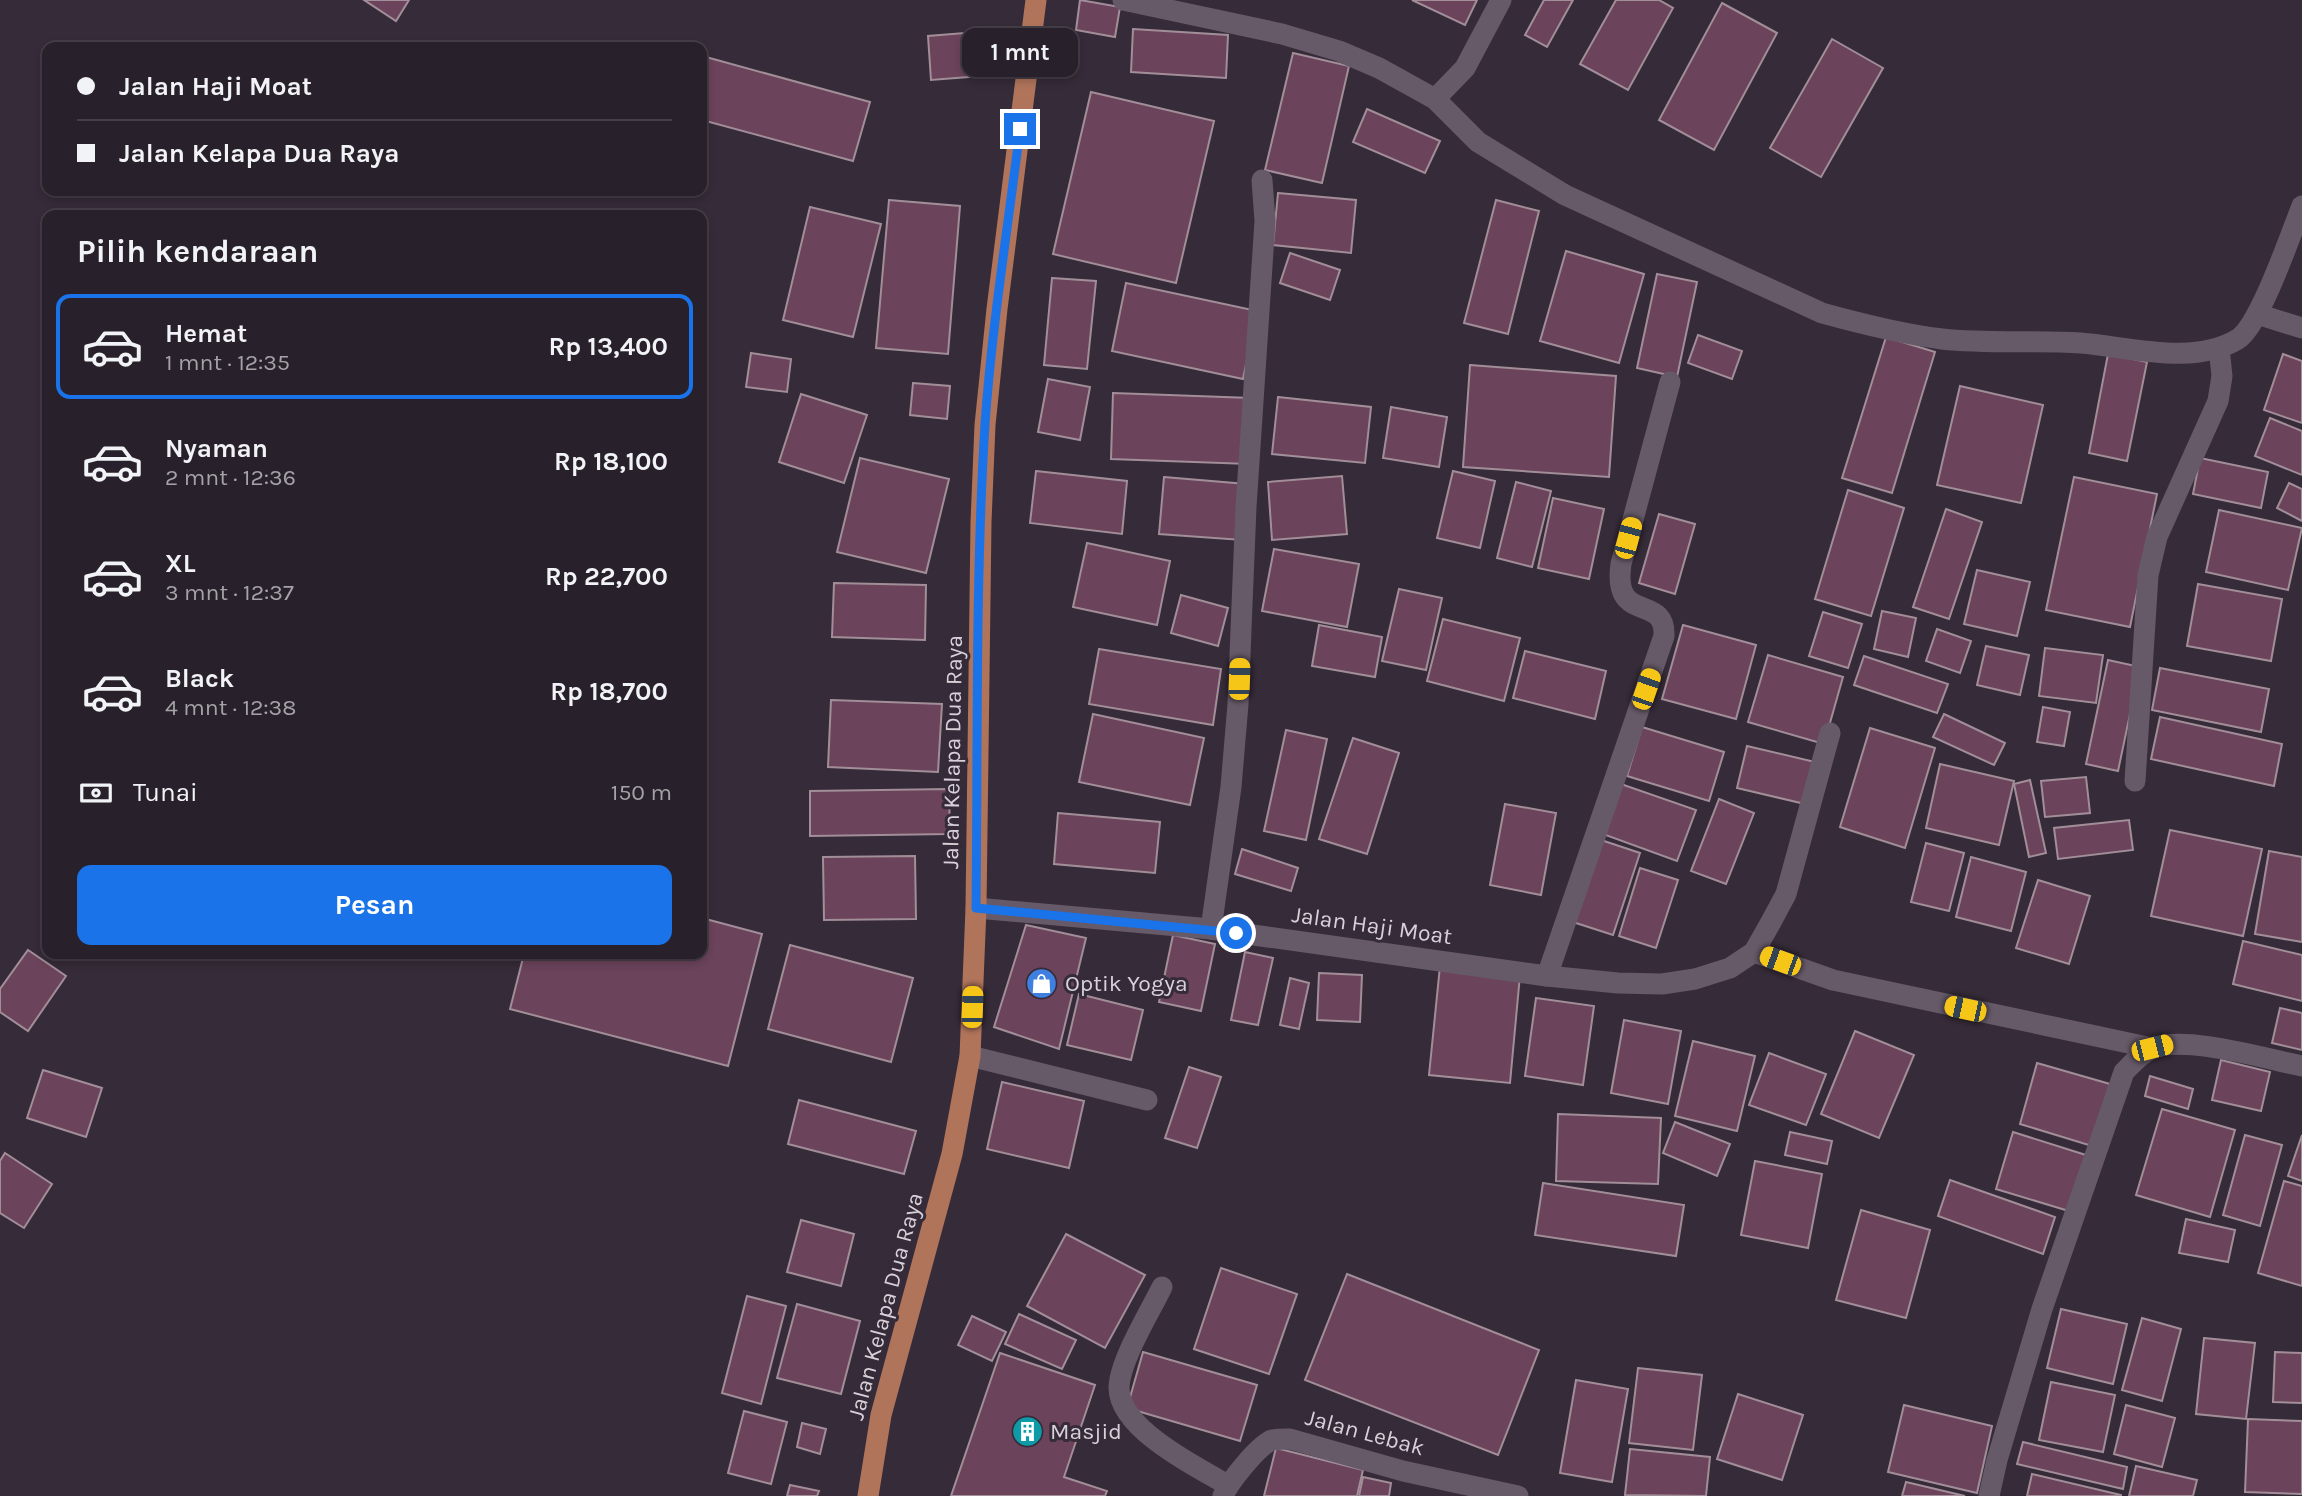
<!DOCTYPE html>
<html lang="id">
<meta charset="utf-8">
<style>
:root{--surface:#28202a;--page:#342d36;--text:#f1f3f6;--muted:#a5a3a8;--line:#443e47;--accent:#1a73e8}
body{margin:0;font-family:Karla,sans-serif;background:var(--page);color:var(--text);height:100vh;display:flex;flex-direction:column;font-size:26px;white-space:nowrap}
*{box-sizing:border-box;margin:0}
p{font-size:23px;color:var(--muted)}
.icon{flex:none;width:38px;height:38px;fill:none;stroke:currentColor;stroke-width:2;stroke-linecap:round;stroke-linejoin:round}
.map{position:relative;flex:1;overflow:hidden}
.details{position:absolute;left:42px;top:210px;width:665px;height:749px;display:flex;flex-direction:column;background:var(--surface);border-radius:14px;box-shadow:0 4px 10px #0003,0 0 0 2px var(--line)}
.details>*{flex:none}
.guide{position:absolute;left:42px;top:42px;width:665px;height:154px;border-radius:14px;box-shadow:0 4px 10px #0003,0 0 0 2px var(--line);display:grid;align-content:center;height:154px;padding:0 35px;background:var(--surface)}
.end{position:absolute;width:32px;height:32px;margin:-16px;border:9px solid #1a73e8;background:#fff;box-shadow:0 0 0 4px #fff}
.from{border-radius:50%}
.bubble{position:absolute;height:49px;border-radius:14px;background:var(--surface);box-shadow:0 4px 10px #0003,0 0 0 2px var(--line);font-size:23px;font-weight:700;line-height:49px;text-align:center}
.car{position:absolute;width:21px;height:42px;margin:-21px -10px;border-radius:9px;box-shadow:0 0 5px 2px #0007;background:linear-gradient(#f5c518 24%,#345 0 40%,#f5c518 0 76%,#345 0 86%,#f5c518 0)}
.guide b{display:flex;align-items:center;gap:24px;height:66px;font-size:26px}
.guide b+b{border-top:2px solid var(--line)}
.guide i{width:18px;height:18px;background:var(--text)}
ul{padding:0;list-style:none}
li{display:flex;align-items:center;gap:21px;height:105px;margin:0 14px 10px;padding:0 21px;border:4px solid transparent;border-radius:14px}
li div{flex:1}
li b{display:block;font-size:26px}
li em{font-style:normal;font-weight:700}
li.active{border-color:var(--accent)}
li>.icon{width:63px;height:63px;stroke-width:1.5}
h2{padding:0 35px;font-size:32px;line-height:84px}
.pay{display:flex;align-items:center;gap:18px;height:77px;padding:0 35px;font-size:26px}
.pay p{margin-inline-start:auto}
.action{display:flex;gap:14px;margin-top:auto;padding:14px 35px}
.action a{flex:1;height:80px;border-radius:14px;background:var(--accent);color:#fff;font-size:28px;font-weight:700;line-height:80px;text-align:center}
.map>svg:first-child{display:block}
</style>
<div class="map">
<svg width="2302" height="1496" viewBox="0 0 2302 1496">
<rect width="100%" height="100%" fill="#362b38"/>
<g fill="#6b435a" stroke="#a18e98" stroke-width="2">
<path d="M364,0H409L396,21Z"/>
<path d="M1080,0L1120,7L1115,37L1076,30Z"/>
<path d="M1412,0H1477L1465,25Z"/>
<path d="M1544,0H1573L1547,47L1525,35Z"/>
<path d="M1616,0H1659L1673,8L1628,90L1580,64Z"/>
<path d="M1722,3L1777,33L1714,150L1659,120Z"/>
<path d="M1133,29L1228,35L1226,78L1131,72Z"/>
<path d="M977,32L981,76L931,80L928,36Z"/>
<path d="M1832,39L1883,68L1821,177L1770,148Z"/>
<path d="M1293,53L1349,66L1322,183L1265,170Z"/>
<path d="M706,57L870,102L853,161L702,120V72Z"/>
<path d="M1091,92L1214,121L1176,283L1053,254Z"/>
<path d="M1367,109L1440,141L1425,173L1353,142Z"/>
<path d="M1278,193L1356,200L1351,253L1273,245Z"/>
<path d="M889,200L960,206L948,354L876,348Z"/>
<path d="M1496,200L1539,211L1508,334L1464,323Z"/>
<path d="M810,207L881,224L853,337L783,320Z"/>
<path d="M1566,251L1644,274L1619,363L1540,341Z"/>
<path d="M1290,253L1340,270L1330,300L1280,283Z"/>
<path d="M1657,274L1697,282L1677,377L1637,368Z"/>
<path d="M1052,278L1096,281L1087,369L1044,365Z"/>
<path d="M1126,283L1257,311L1243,379L1112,351Z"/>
<path d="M1698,335L1742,351L1732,379L1688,363Z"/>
<path d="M1886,337L1935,352L1892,493L1842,478Z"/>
<path d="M751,353L791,359L787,392L746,387Z"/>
<path d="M2108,354L2147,362L2127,461L2089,453Z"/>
<path d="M2283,354L2302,361V423L2264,410Z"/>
<path d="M1470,365L1616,376L1609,477L1463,467Z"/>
<path d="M1048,379L1090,387L1080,440L1038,432Z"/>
<path d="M913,383L950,386L947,419L910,415Z"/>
<path d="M1960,386L2043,405L2021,503L1937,485Z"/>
<path d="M1113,393L1251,398L1249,464L1111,459Z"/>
<path d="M801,394L867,415L844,483L779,462Z"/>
<path d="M1278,397L1371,407L1365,463L1272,454Z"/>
<path d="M1391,407L1447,417L1439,467L1383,458Z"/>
<path d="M2270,418L2302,431V475L2255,456Z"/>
<path d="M860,458L949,479L926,573L837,552Z"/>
<path d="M2200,458L2268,472L2261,508L2193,494Z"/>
<path d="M1036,471L1127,481L1122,534L1030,523Z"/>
<path d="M1453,471L1495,481L1480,548L1437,538Z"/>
<path d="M1342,476L1347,534L1272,540L1268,482Z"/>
<path d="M1164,477L1246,484L1242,540L1159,534Z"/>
<path d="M2074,477L2157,494L2130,627L2046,610Z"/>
<path d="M1516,482L1551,491L1532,567L1497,558Z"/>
<path d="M2289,483L2302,489V521L2277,508Z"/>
<path d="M1848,490L1904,508L1871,616L1815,599Z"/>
<path d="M1553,498L1604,509L1589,579L1538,568Z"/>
<path d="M1946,509L1982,522L1949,619L1913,607Z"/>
<path d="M2219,510L2302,528L2288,590L2206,572Z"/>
<path d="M1659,514L1695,524L1675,594L1639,583Z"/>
<path d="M1087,543L1170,561L1157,625L1073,607Z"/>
<path d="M1274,549L1359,564L1347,627L1262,611Z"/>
<path d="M1977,570L2030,582L2017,636L1964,624Z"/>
<path d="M834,583L926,585L925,640L832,637Z"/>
<path d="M2198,584L2282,599L2271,661L2187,646Z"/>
<path d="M1399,589L1442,598L1426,670L1382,661Z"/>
<path d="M1181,595L1228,608L1218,646L1171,633Z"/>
<path d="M1882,611L1916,618L1908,657L1874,649Z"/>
<path d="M1823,612L1862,624L1848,668L1809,656Z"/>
<path d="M1443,619L1520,638L1504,701L1427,681Z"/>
<path d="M1319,625L1382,637L1375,677L1312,666Z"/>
<path d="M1683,625L1756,645L1736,719L1662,699Z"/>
<path d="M1937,629L1971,641L1960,673L1926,661Z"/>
<path d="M1986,646L2029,655L2020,695L1977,685Z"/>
<path d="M2045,648L2103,655L2096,703L2039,696Z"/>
<path d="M1099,649L1221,669L1213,725L1089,704Z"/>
<path d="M1525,651L1606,671L1595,719L1513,698Z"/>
<path d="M1768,655L1843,677L1824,744L1748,722Z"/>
<path d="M1864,656L1948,684L1937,713L1854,685Z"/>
<path d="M2108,660L2140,667L2118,771L2086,764Z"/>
<path d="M2160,668L2269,689L2261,732L2152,710Z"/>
<path d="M831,700L942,704L938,772L828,767Z"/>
<path d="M2043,707L2070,712L2064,746L2037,742Z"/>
<path d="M1093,714L1204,738L1190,805L1079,782Z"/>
<path d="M1944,714L2005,743L1994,765L1933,737Z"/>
<path d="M2160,717L2282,744L2274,786L2151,759Z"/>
<path d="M1642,727L1724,752L1709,801L1627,776Z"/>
<path d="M1870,728L1935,748L1905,848L1840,827Z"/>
<path d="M1286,730L1327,739L1306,840L1264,831Z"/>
<path d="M1353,738L1399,753L1367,854L1319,839Z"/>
<path d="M1747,746L1815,762L1805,804L1737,788Z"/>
<path d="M1940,764L2014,781L1999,845L1926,828Z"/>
<path d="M2086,777L2090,813L2045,817L2041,781Z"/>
<path d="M2030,780L2046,853L2029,857L2014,784Z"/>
<path d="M1618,783L1696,810L1677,861L1600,833Z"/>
<path d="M949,789L950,834L810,836V791Z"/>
<path d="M1719,799L1754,813L1726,884L1691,871Z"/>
<path d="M1505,804L1556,813L1541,895L1490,885Z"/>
<path d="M1058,813L1160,822L1155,873L1054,864Z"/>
<path d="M2129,820L2133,850L2058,859L2054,828Z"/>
<path d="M2170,830L2262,849L2243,936L2151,916Z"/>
<path d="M1601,840L1640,853L1613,935L1573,922Z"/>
<path d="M1926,843L1964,853L1949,911L1911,902Z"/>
<path d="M1242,849L1298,868L1291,891L1235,874Z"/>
<path d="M2269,851L2302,857V942L2255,934Z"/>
<path d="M915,856L916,919L824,920L823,857Z"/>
<path d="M1971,857L2026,872L2011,931L1956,917Z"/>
<path d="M1640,868L1678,880L1656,948L1619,936Z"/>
<path d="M2038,880L2090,896L2069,964L2016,948Z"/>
<path d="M702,918L762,934L728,1066L510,1009L524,954H702Z"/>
<path d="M1026,925L1086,938L1059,1049L994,1027Z"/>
<path d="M1173,935L1215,944L1201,1011L1159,1002Z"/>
<path d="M2243,941L2302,955V1001L2233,984Z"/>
<path d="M790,945L913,978L891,1062L768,1029Z"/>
<path d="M28,950L66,976L28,1031L0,1012V989Z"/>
<path d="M1245,952L1273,958L1258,1025L1231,1020Z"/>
<path d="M1440,966L1520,975L1510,1083L1429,1075Z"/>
<path d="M1319,973L1362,975L1360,1022L1317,1020Z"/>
<path d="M1290,978L1309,983L1299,1029L1280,1025Z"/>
<path d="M1079,994L1143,1010L1131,1060L1067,1045Z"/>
<path d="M1536,998L1594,1006L1583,1085L1525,1076Z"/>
<path d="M2280,1008L2302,1013V1050L2272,1043Z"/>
<path d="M1624,1020L1681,1031L1668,1104L1611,1093Z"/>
<path d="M1855,1031L1914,1055L1879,1138L1821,1114Z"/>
<path d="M1693,1041L1755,1056L1737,1131L1675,1116Z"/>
<path d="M1769,1053L1826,1074L1806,1125L1749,1105Z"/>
<path d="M2221,1060L2270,1072L2261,1111L2212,1100Z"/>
<path d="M2037,1063L2110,1084L2092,1146L2020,1124Z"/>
<path d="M1189,1067L1221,1077L1197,1148L1165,1138Z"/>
<path d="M43,1070L102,1088L86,1137L27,1118Z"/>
<path d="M2150,1076L2193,1089L2188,1109L2145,1096Z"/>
<path d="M1002,1082L1084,1101L1069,1168L987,1149Z"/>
<path d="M799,1100L916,1131L904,1174L788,1144Z"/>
<path d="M2162,1109L2235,1130L2210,1217L2136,1195Z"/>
<path d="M1558,1114L1661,1118L1658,1184L1556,1181Z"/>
<path d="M1675,1122L1730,1144L1717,1176L1663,1153Z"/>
<path d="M1790,1132L1832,1141L1827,1164L1785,1155Z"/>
<path d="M2013,1132L2089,1156L2072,1212L1996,1189Z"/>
<path d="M2245,1135L2282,1145L2260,1226L2223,1215Z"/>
<path d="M2302,1135V1181L2288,1176Z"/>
<path d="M5,1153L52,1184L24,1228L0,1213V1161Z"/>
<path d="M1755,1161L1822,1174L1808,1248L1741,1235Z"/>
<path d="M1950,1180L2055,1217L2043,1254L1938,1216Z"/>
<path d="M2284,1181L2302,1186V1286L2258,1273Z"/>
<path d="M1543,1183L1684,1205L1676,1256L1535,1235Z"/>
<path d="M1861,1210L1930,1230L1906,1318L1836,1300Z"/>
<path d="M2186,1219L2235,1230L2228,1262L2179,1253Z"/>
<path d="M801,1220L854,1234L841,1286L787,1272Z"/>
<path d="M1066,1234L1145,1275L1105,1348L1027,1306Z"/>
<path d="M1221,1268L1297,1294L1269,1374L1194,1349Z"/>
<path d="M1347,1274L1539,1350L1498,1455L1305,1380Z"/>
<path d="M747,1296L786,1306L761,1404L722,1393Z"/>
<path d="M797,1304L860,1321L841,1394L777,1378Z"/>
<path d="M2061,1309L2127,1324L2113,1384L2047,1368Z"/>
<path d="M1019,1314L1076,1340L1062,1369L1005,1344Z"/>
<path d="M972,1316L1006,1332L992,1361L958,1345Z"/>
<path d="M2142,1318L2181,1329L2162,1401L2122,1390Z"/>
<path d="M2204,1338L2255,1343L2246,1419L2196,1414Z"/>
<path d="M1143,1352L1257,1385L1240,1441L1127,1408Z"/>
<path d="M2275,1352L2302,1353V1403L2273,1402Z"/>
<path d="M1000,1353L1095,1385L1064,1477L1107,1491L1105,1496H951Z"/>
<path d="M1638,1368L1702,1375L1693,1450L1629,1443Z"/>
<path d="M1576,1380L1628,1389L1612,1482L1560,1473Z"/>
<path d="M2051,1382L2115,1395L2103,1452L2039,1440Z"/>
<path d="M1738,1394L1803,1415L1782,1480L1717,1459Z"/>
<path d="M1904,1405L1992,1426L1977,1493L1888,1472Z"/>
<path d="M2126,1405L2175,1418L2162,1467L2114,1454Z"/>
<path d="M744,1411L787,1422L771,1484L728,1473Z"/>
<path d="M2248,1419L2302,1421V1494L2245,1492Z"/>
<path d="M802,1423L826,1429L820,1454L797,1447Z"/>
<path d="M2023,1442L2127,1467L2123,1489L2017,1464Z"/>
<path d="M1276,1448L1363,1470L1357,1496H1264Z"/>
<path d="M1630,1449L1710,1457L1706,1496L1625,1495Z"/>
<path d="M2136,1466L2197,1480L2193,1496H2129Z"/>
<path d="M2032,1474L2121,1495V1496H2027Z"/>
<path d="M1363,1477L1391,1483L1389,1496H1359Z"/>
<path d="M1906,1482L1965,1496H1902Z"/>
<path d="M790,1485L819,1491L817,1496H787Z"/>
</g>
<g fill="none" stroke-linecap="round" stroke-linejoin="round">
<g stroke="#665a68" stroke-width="21">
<path d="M1123,0L1282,34L1339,51L1379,68L1435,99L1478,142L1565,195L1822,313C1862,324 1901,334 1942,339C1988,344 2035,340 2081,343C2129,347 2194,366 2238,339C2260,325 2291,233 2302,206"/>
<path d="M1435,99L1465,68L1501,0"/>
<path d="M2257,314L2302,328"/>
<path d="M2135,781L2148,575L2157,537L2218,401L2222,376L2219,348"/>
<path d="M976,908L1211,929L1547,976L1618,983L1662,984L1695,979L1730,968L1754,952L1771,922L1786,894L1830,733"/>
<path d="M1211,929L1231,787L1238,704L1246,507L1265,221L1262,180"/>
<path d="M1754,952L1833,980L2152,1048"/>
<path d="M1547,976L1664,636C1666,592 1612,626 1621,564L1670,382"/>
<path d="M970,1056L1147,1100"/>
<path d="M1162,1287C1150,1312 1120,1360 1119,1387C1118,1428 1196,1467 1228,1485"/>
<path d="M1223,1496C1229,1482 1258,1446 1272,1440C1277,1439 1285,1439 1290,1439L1403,1471L1518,1496"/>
<path d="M1989,1496L1997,1460L2042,1309L2124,1072C2133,1063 2141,1053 2153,1048C2185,1035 2266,1059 2302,1066"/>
</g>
<path stroke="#b0745b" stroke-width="21" d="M868,1496L881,1415L952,1154L970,1056L976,908L981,522L985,425L997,309L1036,0"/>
</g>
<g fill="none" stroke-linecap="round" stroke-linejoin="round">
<path stroke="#1a73e8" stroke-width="9" d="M1020,129C1008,227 992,325 985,424C975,585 978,747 976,908L1236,933"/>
</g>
<defs>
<symbol id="shop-disc" viewBox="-11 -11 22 22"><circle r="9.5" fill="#3f7fe0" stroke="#362b38"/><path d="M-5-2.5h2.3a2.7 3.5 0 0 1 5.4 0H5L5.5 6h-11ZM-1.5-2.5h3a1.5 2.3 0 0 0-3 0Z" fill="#fff"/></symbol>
<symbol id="building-disc" viewBox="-11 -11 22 22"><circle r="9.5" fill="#0f9aa8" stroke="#362b38"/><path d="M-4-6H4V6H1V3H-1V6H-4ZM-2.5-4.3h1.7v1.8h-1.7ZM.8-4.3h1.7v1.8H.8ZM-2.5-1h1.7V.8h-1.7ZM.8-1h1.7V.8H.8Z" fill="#fff"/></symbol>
</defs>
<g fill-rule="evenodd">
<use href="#shop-disc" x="1024" y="966" width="35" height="35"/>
<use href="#building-disc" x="1010" y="1414" width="35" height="35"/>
</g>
<g text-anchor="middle" stroke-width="6" stroke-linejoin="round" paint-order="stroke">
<g font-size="23" fill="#d8d1d9" stroke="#362b38">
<text transform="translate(952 752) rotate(-89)" y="8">Jalan Kelapa Dua Raya</text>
<text transform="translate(1372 925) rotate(8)" y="8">Jalan Haji Moat</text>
<text transform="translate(885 1306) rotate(-75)" y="8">Jalan Kelapa Dua Raya</text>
<text transform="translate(1365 1432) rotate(15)" y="8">Jalan Lebak</text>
</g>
<g font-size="23" fill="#d8d1d9" stroke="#362b38" text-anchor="start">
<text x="1065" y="991">Optik Yogya</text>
<text x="1050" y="1439">Masjid</text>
</g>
</g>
</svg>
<i class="end from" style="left:1236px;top:933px"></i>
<i class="end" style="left:1020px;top:129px"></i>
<div class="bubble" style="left:962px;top:28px;width:116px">1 mnt</div>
<i class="car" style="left:1628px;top:538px;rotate:15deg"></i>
<i class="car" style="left:1239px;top:679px;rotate:2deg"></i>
<i class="car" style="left:1646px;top:689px;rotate:19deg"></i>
<i class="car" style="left:1780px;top:961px;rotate:290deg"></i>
<i class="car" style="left:972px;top:1007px;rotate:2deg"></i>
<i class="car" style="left:1965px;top:1009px;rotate:282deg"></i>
<i class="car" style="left:2152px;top:1048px;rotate:76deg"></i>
<div class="guide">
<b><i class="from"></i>Jalan Haji Moat</b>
<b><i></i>Jalan Kelapa Dua Raya</b>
</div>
<section class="details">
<h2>Pilih kendaraan</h2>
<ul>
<li class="active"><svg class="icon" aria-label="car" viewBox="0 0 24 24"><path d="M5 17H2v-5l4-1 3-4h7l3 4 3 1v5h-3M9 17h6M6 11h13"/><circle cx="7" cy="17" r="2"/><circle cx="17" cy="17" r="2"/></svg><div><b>Hemat</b><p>1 mnt · 12:35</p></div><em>Rp 13,400</em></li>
<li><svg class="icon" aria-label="car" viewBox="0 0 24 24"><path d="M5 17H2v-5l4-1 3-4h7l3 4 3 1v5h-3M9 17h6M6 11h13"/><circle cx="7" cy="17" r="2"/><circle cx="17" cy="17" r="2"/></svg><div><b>Nyaman</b><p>2 mnt · 12:36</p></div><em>Rp 18,100</em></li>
<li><svg class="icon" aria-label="car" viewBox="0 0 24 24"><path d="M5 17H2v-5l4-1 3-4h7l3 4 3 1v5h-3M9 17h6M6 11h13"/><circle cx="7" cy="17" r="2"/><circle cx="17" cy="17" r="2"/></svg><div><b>XL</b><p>3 mnt · 12:37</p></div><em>Rp 22,700</em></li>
<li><svg class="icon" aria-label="car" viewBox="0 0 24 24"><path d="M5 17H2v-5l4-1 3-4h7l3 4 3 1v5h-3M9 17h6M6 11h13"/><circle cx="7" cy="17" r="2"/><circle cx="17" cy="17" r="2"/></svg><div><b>Black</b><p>4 mnt · 12:38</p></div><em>Rp 18,700</em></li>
</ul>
<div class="pay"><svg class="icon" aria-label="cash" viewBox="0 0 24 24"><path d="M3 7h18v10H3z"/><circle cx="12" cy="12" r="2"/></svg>Tunai<p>150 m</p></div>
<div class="action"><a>Pesan</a></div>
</section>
</div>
